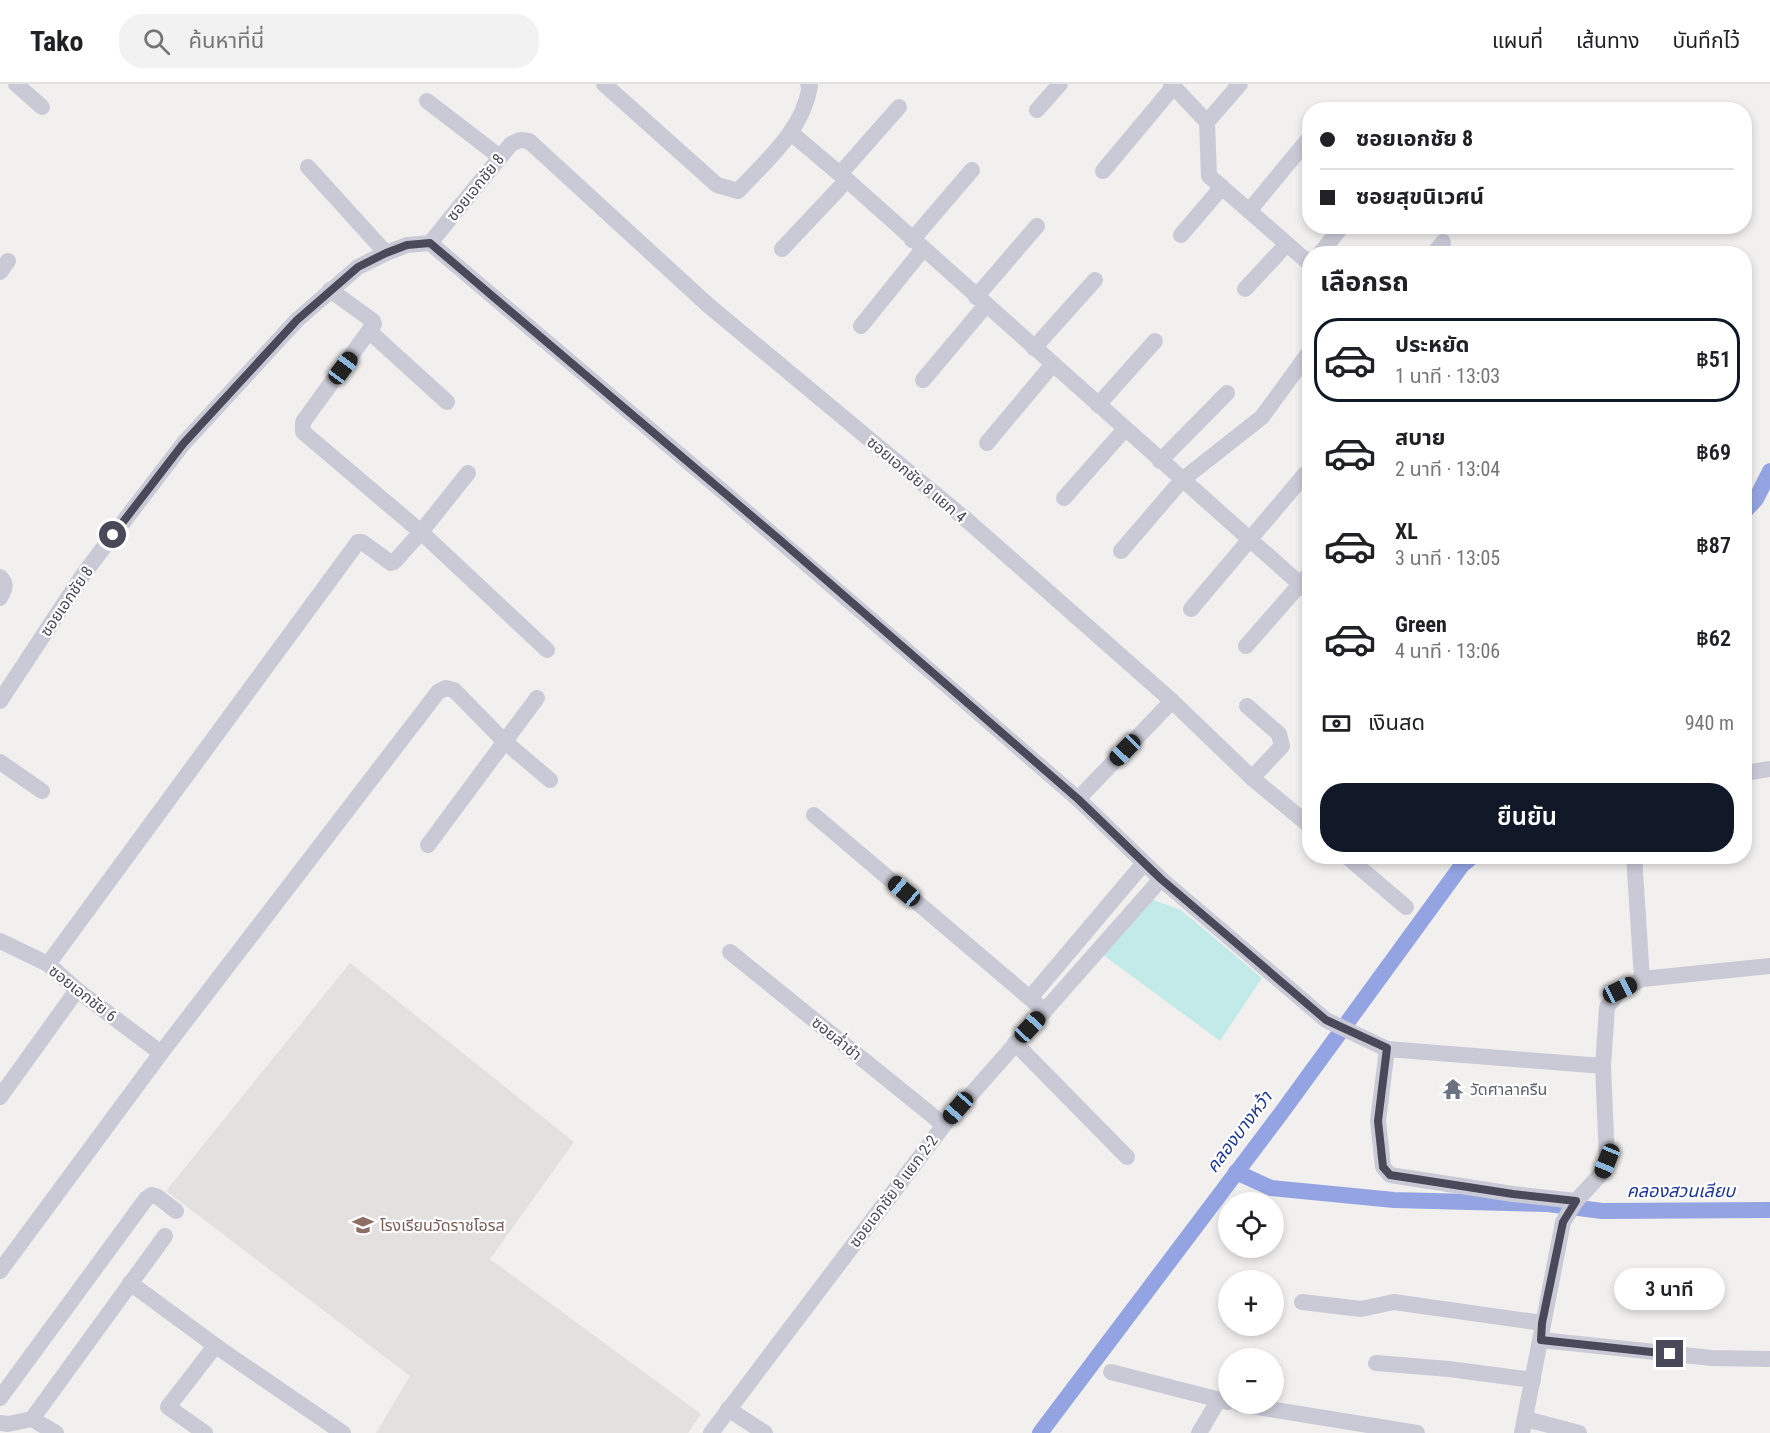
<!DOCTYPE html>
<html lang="th">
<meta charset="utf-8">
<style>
:root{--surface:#fff;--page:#f2f2f2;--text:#202124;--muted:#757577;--line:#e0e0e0;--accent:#111827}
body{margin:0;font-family:"Roboto Condensed","Noto Sans Thai",sans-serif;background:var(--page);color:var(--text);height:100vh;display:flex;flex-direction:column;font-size:22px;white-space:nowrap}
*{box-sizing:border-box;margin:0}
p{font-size:20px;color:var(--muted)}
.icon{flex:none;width:33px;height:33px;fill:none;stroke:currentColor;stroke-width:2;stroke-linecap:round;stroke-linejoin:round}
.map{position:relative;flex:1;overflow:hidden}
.panel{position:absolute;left:1302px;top:162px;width:450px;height:618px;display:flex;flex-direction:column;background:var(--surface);border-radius:24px;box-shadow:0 3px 9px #0003}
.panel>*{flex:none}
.guide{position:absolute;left:1302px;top:18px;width:450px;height:132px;border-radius:24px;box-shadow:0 3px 9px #0003;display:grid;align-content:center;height:132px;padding:0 18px;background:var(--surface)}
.fabs{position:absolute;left:1218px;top:1108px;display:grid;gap:12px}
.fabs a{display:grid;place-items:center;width:66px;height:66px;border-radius:50%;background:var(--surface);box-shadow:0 3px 9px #0003;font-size:30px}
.end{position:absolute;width:27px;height:27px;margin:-14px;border:8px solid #4a495a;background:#fff;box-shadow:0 0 0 3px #fff}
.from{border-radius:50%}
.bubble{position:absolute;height:42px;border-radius:21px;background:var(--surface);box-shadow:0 3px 9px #0003;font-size:20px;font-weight:600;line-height:42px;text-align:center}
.car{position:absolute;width:18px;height:36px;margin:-18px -9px;border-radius:8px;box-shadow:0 0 4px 2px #0007;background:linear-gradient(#222 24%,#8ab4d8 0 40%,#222 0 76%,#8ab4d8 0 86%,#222 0)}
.guide b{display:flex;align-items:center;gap:21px;height:57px;font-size:22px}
.guide b+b{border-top:2px solid var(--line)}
.guide i{width:15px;height:15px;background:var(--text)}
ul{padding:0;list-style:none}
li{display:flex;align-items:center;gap:18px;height:84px;margin:0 12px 9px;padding:0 6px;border:3px solid transparent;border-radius:24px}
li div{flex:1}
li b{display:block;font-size:22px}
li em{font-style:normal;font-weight:600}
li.on{border-color:var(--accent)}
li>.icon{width:54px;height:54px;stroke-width:1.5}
h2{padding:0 18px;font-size:27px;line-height:72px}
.pay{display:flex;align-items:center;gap:15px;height:66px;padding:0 18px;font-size:22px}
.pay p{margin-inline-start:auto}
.primary-button{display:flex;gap:12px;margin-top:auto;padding:12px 18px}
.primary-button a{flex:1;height:69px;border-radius:24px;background:var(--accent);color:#fff;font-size:24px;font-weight:600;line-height:69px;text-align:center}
header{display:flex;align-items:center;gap:36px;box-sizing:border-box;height:84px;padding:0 30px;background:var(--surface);border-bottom:2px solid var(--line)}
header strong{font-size:28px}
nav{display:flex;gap:33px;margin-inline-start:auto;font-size:21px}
.search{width:420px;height:54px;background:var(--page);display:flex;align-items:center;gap:15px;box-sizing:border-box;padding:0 21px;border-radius:24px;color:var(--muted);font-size:22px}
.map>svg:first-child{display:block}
</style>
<header>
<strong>Tako</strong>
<div class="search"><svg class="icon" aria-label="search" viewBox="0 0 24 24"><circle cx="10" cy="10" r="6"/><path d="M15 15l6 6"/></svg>ค้นหาที่นี่</div>
<nav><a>แผนที่</a><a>เส้นทาง</a><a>บันทึกไว้</a></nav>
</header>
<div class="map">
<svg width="1770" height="1349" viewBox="0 0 1770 1349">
<rect width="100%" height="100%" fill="#f1f0ef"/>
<path fill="#e2e1e0" d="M350,879L574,1058L490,1175L701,1330L688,1349H376L410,1292L166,1107Z"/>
<path fill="#c2eae9" d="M1151,815L1181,826L1262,894L1220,957L1099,868Z"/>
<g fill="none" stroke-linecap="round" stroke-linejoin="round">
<g stroke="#94a4e2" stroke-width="16">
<path d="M1744,428L1756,415L1770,387"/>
<path d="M1236,1088L1271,1104L1394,1116L1548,1120L1602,1127L1770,1126"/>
<path d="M1040,1349L1282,1028L1462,781L1473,772"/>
</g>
<g stroke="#cacad7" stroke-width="16">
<path d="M16,0L42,23"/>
<path d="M604,0L717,101L738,107C767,76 803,46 810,2L808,0"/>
<path d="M1171,0L1207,38L1209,92L1310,180"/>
<path d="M427,17L500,73"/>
<path d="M1037,26L1060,0"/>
<path d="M1207,38L1240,0"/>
<path d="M791,49L847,96L1310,509"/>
<path d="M308,83L386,169"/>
<path d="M1103,87L1174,2"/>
<path d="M840,90L899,23"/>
<path d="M1249,127L1310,53"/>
<path d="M1181,151L1222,103"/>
<path d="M912,156L972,86"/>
<path d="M430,159L727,411L1078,715L1161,795L1326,936L1387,965L1603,982"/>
<path d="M782,165L847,96"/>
<path d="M1320,170L1342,142"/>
<path d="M1433,170L1443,158"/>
<path d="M0,188L8,177"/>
<path d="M1245,205L1287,160"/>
<path d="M330,206L373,237L374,240L303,338V348L421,448L468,389"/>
<path d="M976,213L1037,142"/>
<path d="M861,242L923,165"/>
<path d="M370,248L447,318"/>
<path d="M1034,264L1095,196"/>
<path d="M923,296L986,221"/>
<path d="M1098,321L1155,257"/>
<path d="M987,359L1053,280"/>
<path d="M1160,377L1227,309"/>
<path d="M1064,414L1125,345"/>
<path d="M1121,467L1182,396L1262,333L1310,267"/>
<path d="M0,493C8,500 4,506 0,514"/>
<path d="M1191,525L1306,389"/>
<path d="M1246,562L1310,489"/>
<path d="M0,617L85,488L183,360L297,236L358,183L386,169L407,161L430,159L511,60L520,56L529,57L708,221L969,438L1172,617L1252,694L1310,742"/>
<path d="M1247,622L1279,650L1282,662L1252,694"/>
<path d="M0,678L42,707"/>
<path d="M1744,689L1770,685"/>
<path d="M1078,715L1172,617"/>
<path d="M814,731L1045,927"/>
<path d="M428,761L537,614"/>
<path d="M1346,772L1406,823"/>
<path d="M1634,772L1642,895"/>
<path d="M0,857L48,880L77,906L161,969"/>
<path d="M730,868L944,1041"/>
<path d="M48,880L358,458H362L391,479L394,478L421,448L547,566"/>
<path d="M1030,914L1144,779"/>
<path d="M1015,959L1127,1073"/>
<path d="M1387,965L1378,1037L1383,1083L1390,1091L1513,1110L1576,1117"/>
<path d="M0,1013L77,906"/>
<path d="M0,1187L161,969L438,608L446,604L454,606L504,657L550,696"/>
<path d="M130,1199L220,1265L343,1349"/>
<path d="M1302,1218L1361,1225L1394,1218L1542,1239"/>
<path d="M1541,1256L1712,1274L1770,1275"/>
<path d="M1376,1279L1449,1285L1533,1296"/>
<path d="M1111,1288L1228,1318"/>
<path d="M0,1314L146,1115L152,1111L158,1113L176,1127"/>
<path d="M1239,1320L1417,1349"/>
<path d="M728,1325L765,1349"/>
<path d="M32,1335L165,1152"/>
<path d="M1526,1335L1579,1349"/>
<path d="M0,1339L8,1340L32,1335L56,1349"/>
<path d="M205,1349L168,1323L215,1262"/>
<path d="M711,1349L944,1041L1161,795"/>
<path d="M1199,1349L1218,1317"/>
<path d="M1522,1349L1563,1138L1576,1117L1601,1090L1607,1077L1603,982L1607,923L1620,907L1642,895L1770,882"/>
</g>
</g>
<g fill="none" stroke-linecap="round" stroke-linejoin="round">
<path stroke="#4a495a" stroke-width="8" d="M113,451L183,360L297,236L358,183L386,169L407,161L430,159L780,456L1078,715L1161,795L1326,936L1387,964L1378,1037L1383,1083L1390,1091L1513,1110L1576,1117L1563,1138L1542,1239L1541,1256L1670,1270"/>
</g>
<defs>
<symbol id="temple-bare" viewBox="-9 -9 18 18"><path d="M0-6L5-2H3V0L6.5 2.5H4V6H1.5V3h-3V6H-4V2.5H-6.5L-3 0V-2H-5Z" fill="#6b7280" stroke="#fff" stroke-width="2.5" paint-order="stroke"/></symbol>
<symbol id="school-bare" viewBox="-9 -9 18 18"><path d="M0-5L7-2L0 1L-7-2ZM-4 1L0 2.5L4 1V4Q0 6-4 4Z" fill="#8d6e63" stroke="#fff" stroke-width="2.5" paint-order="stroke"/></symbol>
</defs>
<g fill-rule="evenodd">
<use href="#temple-bare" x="1438" y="990" width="30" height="30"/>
<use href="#school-bare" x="348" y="1126" width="30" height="30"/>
</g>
<g text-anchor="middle" stroke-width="4.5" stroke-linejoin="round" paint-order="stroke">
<g font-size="16" fill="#4a495a" stroke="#fff">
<text transform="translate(475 103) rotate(-51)" y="6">ซอยเอกชัย 8</text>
<text transform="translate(917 395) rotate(40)" y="6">ซอยเอกชัย 8 แยก 4</text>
<text transform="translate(66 517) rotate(-56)" y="6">ซอยเอกชัย 8</text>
<text transform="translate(83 909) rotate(38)" y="6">ซอยเอกชัย 6</text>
<text transform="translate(837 954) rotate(39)" y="6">ซอยล่ำชำ</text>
<text transform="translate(893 1107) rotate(-53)" y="6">ซอยเอกชัย 8 แยก 2-2</text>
</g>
<g font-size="16" fill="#5b616d" stroke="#fff" text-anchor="start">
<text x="1470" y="1011">วัดศาลาครืน</text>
</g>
<g font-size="16" fill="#785e54" stroke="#fff" text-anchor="start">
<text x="380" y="1147">โรงเรียนวัดราชโอรส</text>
</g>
<g font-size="18" font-style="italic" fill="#1c369a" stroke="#fff">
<text transform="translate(1239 1048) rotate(-53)" y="6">คลองบางหว้า</text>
<text x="1681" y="1113">คลองสวนเลียบ</text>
</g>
</g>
</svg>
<div class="fabs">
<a><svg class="icon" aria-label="locate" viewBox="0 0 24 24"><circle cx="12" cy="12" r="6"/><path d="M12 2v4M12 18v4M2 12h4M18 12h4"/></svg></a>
<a>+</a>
<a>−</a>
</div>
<i class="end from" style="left:113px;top:451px"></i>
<i class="end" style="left:1670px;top:1270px"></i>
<div class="bubble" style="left:1614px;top:1184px;width:111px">3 นาที</div>
<i class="car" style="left:343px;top:284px;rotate:37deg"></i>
<i class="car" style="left:1125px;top:666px;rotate:224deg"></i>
<i class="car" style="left:904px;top:807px;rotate:310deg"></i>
<i class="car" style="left:1620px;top:906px;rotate:64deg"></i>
<i class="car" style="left:1030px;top:943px;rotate:43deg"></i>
<i class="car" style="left:958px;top:1024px;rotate:221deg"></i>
<i class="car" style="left:1607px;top:1077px;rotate:202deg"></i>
<div class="guide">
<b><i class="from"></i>ซอยเอกชัย 8</b>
<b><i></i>ซอยสุขนิเวศน์</b>
</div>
<section class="panel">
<h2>เลือกรถ</h2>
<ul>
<li class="on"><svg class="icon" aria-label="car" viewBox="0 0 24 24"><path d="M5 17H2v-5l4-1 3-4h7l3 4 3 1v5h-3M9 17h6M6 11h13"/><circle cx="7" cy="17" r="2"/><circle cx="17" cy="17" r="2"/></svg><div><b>ประหยัด</b><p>1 นาที · 13:03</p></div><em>฿51</em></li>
<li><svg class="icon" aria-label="car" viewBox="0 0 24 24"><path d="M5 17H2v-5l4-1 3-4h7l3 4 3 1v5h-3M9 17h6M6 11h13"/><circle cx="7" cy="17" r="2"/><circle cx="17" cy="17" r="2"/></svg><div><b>สบาย</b><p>2 นาที · 13:04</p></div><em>฿69</em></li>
<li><svg class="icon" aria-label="car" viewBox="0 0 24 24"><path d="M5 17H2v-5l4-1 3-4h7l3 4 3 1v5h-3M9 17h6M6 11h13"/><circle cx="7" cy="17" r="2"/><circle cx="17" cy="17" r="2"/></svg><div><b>XL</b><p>3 นาที · 13:05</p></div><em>฿87</em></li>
<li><svg class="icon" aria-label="car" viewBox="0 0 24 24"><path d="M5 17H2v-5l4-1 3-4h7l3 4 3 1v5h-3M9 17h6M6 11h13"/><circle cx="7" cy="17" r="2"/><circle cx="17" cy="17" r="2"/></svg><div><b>Green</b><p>4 นาที · 13:06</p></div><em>฿62</em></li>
</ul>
<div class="pay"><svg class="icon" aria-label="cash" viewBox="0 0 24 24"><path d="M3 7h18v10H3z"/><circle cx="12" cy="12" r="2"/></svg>เงินสด<p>940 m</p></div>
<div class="primary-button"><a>ยืนยัน</a></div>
</section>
</div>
